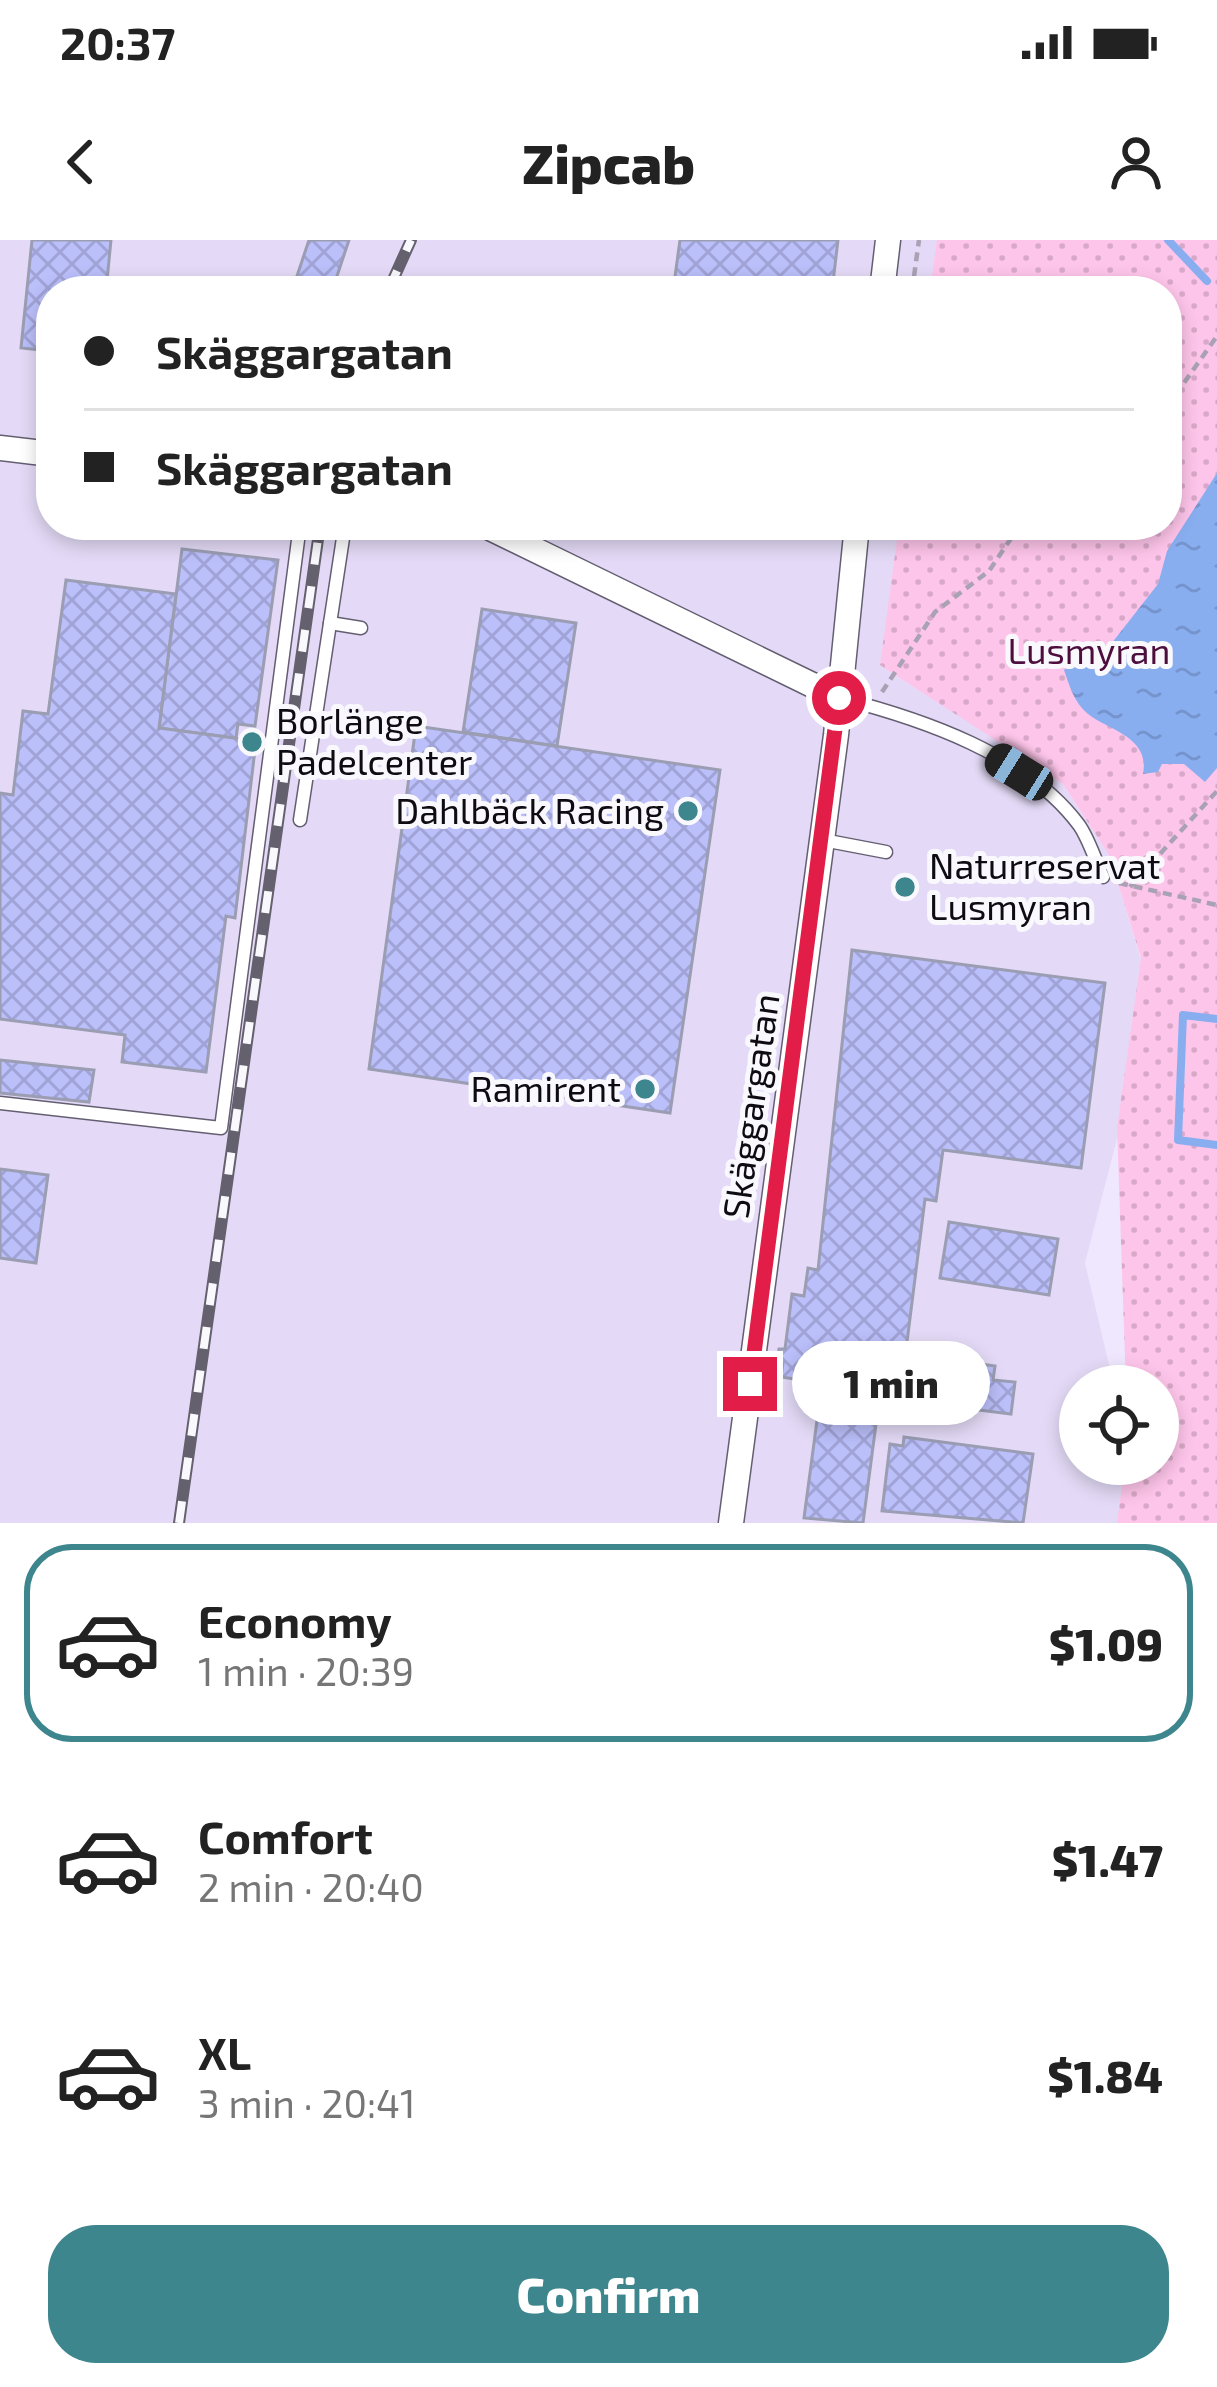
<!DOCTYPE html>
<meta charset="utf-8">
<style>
:root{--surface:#fff;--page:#f2f2f2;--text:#222;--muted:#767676;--line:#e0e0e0;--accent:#3e868d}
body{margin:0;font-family:"Exo 2",sans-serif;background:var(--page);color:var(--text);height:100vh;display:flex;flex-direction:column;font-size:45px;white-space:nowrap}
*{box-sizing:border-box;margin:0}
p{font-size:39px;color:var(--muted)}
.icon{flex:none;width:66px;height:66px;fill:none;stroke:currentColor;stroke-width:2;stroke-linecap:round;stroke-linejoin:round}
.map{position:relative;height:1283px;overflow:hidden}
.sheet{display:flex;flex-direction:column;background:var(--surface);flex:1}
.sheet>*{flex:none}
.banner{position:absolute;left:36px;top:36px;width:1146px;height:264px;border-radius:48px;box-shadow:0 6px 18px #0003;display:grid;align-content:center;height:264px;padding:0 48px;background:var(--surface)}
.buttons{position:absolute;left:1059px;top:1125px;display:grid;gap:24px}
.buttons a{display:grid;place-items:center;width:120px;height:120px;border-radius:50%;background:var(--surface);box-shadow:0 6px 18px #0003;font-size:60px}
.end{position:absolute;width:54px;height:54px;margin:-27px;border:15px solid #e11d48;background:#fff;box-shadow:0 0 0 6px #fff}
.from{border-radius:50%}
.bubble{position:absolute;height:84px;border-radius:42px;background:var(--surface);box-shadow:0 6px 18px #0003;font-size:39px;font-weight:800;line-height:84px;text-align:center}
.car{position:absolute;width:36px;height:72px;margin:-36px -18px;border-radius:15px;box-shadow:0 0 9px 3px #0007;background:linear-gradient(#222 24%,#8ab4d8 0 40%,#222 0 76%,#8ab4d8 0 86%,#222 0)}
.banner b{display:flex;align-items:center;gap:42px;height:114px;font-size:45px}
.banner b+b{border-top:3px solid var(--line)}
.banner i{width:30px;height:30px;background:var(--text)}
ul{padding:21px 0 0;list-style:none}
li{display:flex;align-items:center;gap:36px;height:198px;margin:0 24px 18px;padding:0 24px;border:6px solid transparent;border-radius:48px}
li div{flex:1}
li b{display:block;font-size:45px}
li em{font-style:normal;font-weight:800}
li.selected{border-color:var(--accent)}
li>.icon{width:108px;height:108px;stroke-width:1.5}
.button{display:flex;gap:24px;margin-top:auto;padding:24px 48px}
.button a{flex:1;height:138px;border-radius:48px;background:var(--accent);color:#fff;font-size:48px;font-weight:800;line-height:138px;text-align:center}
.status{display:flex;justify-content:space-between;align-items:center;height:84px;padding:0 60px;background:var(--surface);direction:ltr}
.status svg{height:33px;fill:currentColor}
header{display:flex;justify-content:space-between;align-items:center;height:156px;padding:0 48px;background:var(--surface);font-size:54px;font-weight:800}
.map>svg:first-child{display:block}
</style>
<div class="status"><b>20:37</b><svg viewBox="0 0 49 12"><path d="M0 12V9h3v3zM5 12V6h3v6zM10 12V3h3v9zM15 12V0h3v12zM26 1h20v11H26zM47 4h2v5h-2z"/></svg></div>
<header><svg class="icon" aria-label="back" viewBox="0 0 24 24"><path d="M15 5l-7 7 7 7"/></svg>Zipcab<svg class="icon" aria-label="person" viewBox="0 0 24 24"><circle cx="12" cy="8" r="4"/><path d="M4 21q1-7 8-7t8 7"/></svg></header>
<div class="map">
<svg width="1217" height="1283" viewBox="0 0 1217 1283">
<defs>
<pattern id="park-dots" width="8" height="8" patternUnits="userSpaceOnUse" patternTransform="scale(3)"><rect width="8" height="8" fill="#fec5ea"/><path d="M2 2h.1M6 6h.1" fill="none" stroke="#d8a8c8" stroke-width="1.8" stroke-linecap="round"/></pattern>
<pattern id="water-ripples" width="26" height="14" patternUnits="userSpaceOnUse" patternTransform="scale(3)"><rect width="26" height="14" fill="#89aef0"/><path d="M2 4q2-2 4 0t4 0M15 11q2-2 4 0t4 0" fill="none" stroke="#7594cd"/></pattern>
<pattern id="building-cross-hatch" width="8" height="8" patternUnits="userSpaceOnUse" patternTransform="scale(3)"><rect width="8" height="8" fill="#bbbffa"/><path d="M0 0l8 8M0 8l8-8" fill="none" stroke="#a0a3d5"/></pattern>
</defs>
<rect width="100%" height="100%" fill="#efe7fe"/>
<path fill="#e4daf7" d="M0,0H941L937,51H51V285H917L905,437L1063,544L1109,615L1153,759L1085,1023L1114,1146H1080V1224H1132L1130,1283H0Z"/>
<path fill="url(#park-dots)" d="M937,0H1217V1283H1117L1125,1224H1158V1146H1126L1117,888L1141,718L1109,615L1063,544L880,425L899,285H1167V51H930Z"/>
<path fill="url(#water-ripples)" d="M1217,233V528L1205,542L1184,524H1162L1158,532L1143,534C1150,497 1110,491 1088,474C1075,464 1069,445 1064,430L1078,416L1104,413L1158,344L1167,311Z"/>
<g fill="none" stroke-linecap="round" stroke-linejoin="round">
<g stroke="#89aef0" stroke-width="8">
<path d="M1168,0L1207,41"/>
<path d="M1217,779L1183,775L1178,900L1217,905"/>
</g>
</g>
<g fill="url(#building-cross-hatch)" stroke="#9b9db3" stroke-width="3">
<path d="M32,0H111L106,51H51V111L21,108Z"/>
<path d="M309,0H349L332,51H292Z"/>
<path d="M680,0H838L832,51H673Z"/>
<path d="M182,309L278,320L255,486L238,484L236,498L159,488Z"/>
<path d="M66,340L176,354L159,488L256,501L235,678L226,676L206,832L122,822L125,795L0,779V553L13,555L23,471L48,474Z"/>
<path d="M482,369L576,383L557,506L463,492Z"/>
<path d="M416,486L720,530L670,873L369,829Z"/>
<path d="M852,710L1105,743L1081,928L943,910L936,961L925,959L906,1110L886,1108L863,1283L804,1278L822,1143L781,1137L783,1123H777L779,1109H785L792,1054L804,1056L808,1028L818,1030Z"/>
<path d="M0,820L94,830L89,862L0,853Z"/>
<path d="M0,929L48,935L36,1023L0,1018Z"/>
<path d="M949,982L1058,999L1049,1055L940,1038Z"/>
<path d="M974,1123L995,1126L993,1140L1015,1142L1011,1174L963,1168Z"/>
<path d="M904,1197L1033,1214L1023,1283L882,1271L890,1204L903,1206Z"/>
</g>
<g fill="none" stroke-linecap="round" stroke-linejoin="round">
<defs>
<g id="lane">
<path d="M330,383L361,388"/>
<path d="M840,458C922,479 1026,514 1079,585C1089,599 1095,620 1103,637"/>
<path d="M300,580L345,285"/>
<path d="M823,600L886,612"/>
<path d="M0,863L221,888L300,285"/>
</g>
<g id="street">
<path d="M882,51L888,0"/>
<path d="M0,208L51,214"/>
<path d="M484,285L839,458"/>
<path d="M731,1283L836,495L857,285"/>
</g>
</defs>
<use href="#lane" stroke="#645e71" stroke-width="15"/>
<use href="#street" stroke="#645e71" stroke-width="27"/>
<g stroke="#a9a2b4" stroke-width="4.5" stroke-dasharray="9 6" stroke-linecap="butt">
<path d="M912,51L919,0"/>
<path d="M1167,167L1217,96"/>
<path d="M882,452L935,372L989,331L1020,285"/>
<path d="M1119,643L1217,665"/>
<path d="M1130,647L1217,551"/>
</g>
<use href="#lane" stroke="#fff" stroke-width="12"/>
<use href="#street" stroke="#fff" stroke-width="24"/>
<defs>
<g id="rail">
<path d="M388,51L411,0"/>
<path d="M179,1283L320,285"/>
</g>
</defs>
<use href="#rail" stroke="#65606d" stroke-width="12"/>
<use href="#rail" stroke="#f9f8fd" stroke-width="8" stroke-dasharray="22" stroke-linecap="butt"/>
</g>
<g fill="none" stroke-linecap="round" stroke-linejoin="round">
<path stroke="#e11d48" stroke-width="15" d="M750,1144L839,458"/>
</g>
<g fill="#3e868d" stroke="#f9f8fd" stroke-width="4.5">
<circle cx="252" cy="502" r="12"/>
<circle cx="688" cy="571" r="12"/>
<circle cx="905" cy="647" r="12"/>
<circle cx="645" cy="849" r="12"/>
</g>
<g text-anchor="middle" stroke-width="10" stroke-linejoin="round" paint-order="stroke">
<g font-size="36" fill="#4d0e3e" stroke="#f9f8fd">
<text x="1089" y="424">Lusmyran</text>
</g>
<g font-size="36" fill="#0e0b12" stroke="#f9f8fd" text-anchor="start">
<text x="276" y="494">Borlänge<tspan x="276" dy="41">Padelcenter</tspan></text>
<text x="664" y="584" text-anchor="end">Dahlbäck Racing</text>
<text x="929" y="639">Naturreservat<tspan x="929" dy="41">Lusmyran</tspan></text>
<text x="621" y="862" text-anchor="end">Ramirent</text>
</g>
<g font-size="36" fill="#0e0b12" stroke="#f9f8fd">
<text transform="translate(751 866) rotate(-82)" y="13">Skäggargatan</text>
</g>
</g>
</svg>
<div class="buttons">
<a><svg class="icon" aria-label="locate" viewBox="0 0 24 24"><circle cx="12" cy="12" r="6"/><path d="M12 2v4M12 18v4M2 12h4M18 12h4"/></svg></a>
</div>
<i class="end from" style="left:839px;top:458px"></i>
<i class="end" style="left:750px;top:1144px"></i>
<div class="bubble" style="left:792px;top:1101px;width:198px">1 min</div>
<i class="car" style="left:1019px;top:532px;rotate:302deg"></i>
<div class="banner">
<b><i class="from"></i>Skäggargatan</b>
<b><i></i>Skäggargatan</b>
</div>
</div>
<section class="sheet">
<ul>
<li class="selected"><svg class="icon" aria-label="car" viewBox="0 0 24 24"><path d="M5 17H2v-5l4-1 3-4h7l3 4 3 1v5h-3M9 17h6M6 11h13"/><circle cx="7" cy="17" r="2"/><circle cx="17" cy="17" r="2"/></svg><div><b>Economy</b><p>1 min · 20:39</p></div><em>$1.09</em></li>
<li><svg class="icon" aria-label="car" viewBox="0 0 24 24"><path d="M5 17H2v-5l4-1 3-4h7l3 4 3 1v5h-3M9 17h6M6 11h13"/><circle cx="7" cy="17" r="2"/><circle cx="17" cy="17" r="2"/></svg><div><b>Comfort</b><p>2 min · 20:40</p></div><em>$1.47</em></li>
<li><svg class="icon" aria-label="car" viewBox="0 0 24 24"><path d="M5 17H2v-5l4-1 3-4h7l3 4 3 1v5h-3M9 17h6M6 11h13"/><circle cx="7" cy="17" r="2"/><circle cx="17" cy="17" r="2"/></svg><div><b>XL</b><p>3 min · 20:41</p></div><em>$1.84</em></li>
</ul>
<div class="button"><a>Confirm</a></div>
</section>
